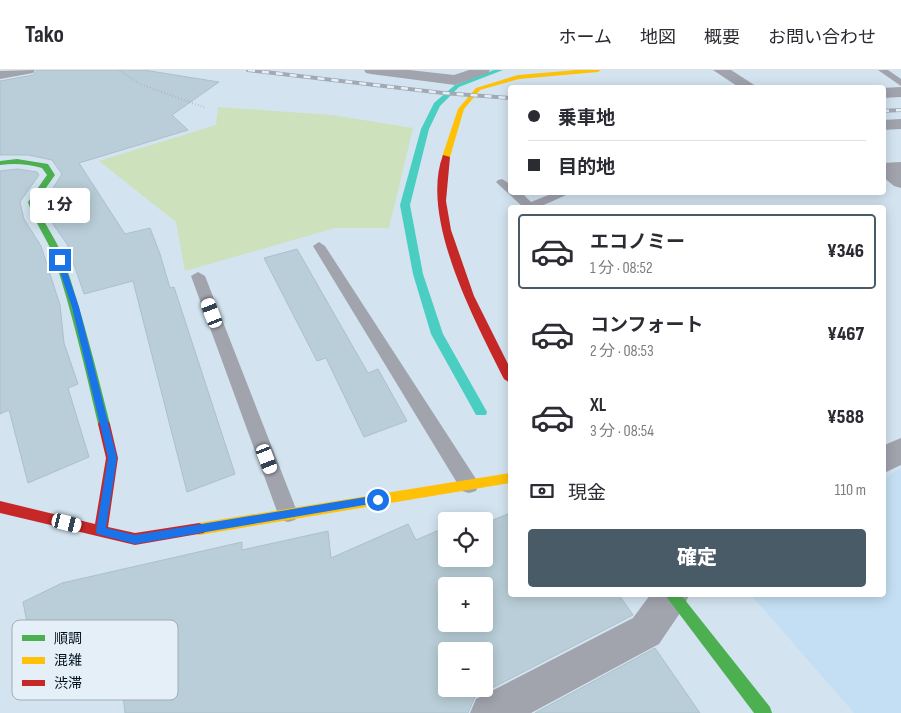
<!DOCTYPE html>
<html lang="ja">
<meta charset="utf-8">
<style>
:root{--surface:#fff;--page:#f2f2f3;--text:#2b2b33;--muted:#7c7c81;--line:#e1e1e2;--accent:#4a5b68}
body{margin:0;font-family:"Sofia Sans Condensed","Noto Sans JP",sans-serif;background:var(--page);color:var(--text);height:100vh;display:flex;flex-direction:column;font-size:19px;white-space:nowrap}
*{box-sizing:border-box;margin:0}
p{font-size:16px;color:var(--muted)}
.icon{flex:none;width:28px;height:28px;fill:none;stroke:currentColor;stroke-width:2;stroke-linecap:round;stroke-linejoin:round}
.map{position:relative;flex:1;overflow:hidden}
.side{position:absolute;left:508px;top:135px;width:378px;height:392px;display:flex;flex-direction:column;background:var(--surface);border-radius:5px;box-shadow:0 2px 12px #0003}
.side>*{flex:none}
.top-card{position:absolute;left:508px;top:15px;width:378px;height:110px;border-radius:5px;box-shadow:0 2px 12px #0003;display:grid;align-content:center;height:110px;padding:0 20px;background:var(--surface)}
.fabs{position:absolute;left:438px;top:442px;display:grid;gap:10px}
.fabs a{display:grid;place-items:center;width:55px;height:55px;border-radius:5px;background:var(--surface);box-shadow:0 2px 12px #0003;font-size:25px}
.end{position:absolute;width:22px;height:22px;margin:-11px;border:6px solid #1a73e8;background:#fff;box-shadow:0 0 0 2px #fff}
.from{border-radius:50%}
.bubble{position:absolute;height:35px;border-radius:5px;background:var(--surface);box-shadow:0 2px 12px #0003;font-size:16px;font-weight:800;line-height:35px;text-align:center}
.car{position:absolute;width:15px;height:30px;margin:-15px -8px;border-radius:6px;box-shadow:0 0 4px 1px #0007;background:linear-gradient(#fff 24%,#345 0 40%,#fff 0 76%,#345 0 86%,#fff 0)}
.top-card b{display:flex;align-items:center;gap:18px;height:48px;font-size:19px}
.top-card b+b{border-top:1px solid var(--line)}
.top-card i{width:12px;height:12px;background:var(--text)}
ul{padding:9px 0 0;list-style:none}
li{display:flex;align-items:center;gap:15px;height:75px;margin:0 10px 8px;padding:0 10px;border:2px solid transparent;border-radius:5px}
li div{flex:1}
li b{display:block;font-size:19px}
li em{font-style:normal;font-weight:800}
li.on{border-color:var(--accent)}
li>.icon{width:45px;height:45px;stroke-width:1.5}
.pay{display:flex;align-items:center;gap:12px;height:55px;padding:0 20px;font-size:19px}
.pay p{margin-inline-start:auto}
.button{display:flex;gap:10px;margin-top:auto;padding:10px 20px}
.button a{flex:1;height:58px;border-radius:5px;background:var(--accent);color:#fff;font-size:20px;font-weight:800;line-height:58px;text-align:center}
header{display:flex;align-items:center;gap:30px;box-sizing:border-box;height:70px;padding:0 25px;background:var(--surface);border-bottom:1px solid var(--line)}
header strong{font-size:24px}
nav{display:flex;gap:28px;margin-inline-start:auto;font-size:18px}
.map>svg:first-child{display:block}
</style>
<header>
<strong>Tako</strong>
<nav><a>ホーム</a><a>地図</a><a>概要</a><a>お問い合わせ</a></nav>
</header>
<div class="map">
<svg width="901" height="643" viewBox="0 0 901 643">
<rect width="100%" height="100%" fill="#d3e4f0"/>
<path fill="#c4dff3" d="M901,398V643H854L751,525H882L883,409Z"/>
<path fill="#cde1bc" d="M218,37L332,45L413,58L389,158H335L185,201L176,152L99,91L216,55Z"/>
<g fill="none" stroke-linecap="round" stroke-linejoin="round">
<path fill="#4acec2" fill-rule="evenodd" d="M494,0H503L459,17L440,36L429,59L410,135L423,204L443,264L487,342L486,345H476L431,264L413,204L400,135L421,59L434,33L455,15Z"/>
</g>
<g fill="#b9ced8" stroke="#abc0ca" fill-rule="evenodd">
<path d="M37,0H144L219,12L172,45L188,60L79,93L125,164L150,158L160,184L170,218L174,217L235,404L187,422L133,211L84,224L67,174L48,147L44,132L62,104L52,90L28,85H0V11L33,5Z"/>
<path d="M17,99L37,102L39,105L20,132L24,149L41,176L60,235L64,273L78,314L68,318L89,387L28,413L9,340L0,344V101Z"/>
<path d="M297,179L368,303L378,299L407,351L364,367L326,288L317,291L264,188Z"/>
<path d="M510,443V525H619L633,545L475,627L468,643H125L115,563L37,605L23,532L62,513L242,472V480L328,461L331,488L408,454L416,470L446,457V489H484V454ZM446,516H484V554H446ZM446,581H484V619H446Z"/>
<path d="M655,578L700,643H535Z"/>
</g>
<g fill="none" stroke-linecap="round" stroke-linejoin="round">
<path stroke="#a1a8af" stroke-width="2" stroke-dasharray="0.5 2.5" stroke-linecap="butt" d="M119,0L140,14L206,38"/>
<g fill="#a1a3ad" fill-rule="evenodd">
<path d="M878,0H888L901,9V16Z"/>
<path d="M502,109L510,114V122H521L531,132L556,122H573L537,138H524L498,114L496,112L498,110Z"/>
<path d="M319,172L325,176L476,409L478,415L476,421L469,423L462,421L313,176Z"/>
<path d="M198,202L205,206L298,444L295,450L288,452L281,450L278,444L191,206Z"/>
</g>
<g fill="#a1a3ad" fill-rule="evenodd">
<path d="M35,0L33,3L0,9V1Z"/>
<path d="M364,0H409L454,5L469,0H490L488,3L455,15L371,4L366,3Z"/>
<path d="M713,0H731L759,18H740Z"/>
<path d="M901,17V27L882,28V18Z"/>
<path d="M901,49V59L882,60V50Z"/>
<path d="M901,92V118L894,116L882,106V93Z"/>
<path d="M901,368V395L882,404V376Z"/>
<path d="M650,525H689L684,537L659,574L531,643H470L476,629L633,548Z"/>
</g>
<g fill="#4caf50" fill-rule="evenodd">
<path d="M17,89L48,94L55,105L36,132C42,152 56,168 63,187C82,242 96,298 110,354L108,357H100L98,354C85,298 72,242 54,187C47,168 34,152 28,132L47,105L42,98C28,94 14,93 0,95V91Z"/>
<path d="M665,525H681L770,637L772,643H754Z"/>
</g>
<g fill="#ffc107" fill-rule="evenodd">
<path d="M577,0H601L598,2L519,9L480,20L464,39L450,87L446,89L442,87L458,39L476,18L518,5Z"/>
<path d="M510,403V413L199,465L194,463L192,459L194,455L199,453Z"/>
</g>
<g fill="#c62828" fill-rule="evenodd">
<path d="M443,85L450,87L446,131L451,160L474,226L510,298V313L504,309C476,253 419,148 443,85Z"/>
<path d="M104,349L108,351L110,354L118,388L108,457L135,463L199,453L204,455L206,459L204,463L135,475L0,443V431L95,454L106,388L98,354L100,351Z"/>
</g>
<defs>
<g id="rail">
<path d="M248,0L443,23L510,28"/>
<path d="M882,41L901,40"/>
</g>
</defs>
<use href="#rail" stroke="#a1aab4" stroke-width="4"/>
<use href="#rail" stroke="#e5eff7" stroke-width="2.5" stroke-dasharray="7" stroke-linecap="butt"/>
</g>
<path fill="#1a73e8" d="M60,188L63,190L79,237L117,388L106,458L135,465L378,425L383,430L382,432L135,474L97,464L96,461L108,388L72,237L56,190Z"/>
<rect x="12" y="550" width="166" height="80" rx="8" fill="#e5eff7" stroke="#a0acb6" stroke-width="1"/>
<rect x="22" y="565" width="23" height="6" fill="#4caf50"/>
<rect x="22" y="587" width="23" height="7" fill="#ffc107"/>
<rect x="22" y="610" width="23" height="6" fill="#c62828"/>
<g font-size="14" fill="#00111e">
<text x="54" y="573">順調</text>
<text x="54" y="595">混雑</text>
<text x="54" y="618">渋滞</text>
</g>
</svg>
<div class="fabs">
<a><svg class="icon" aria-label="locate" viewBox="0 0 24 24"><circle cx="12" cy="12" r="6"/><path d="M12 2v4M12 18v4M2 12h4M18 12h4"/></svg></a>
<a>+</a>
<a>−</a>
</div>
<i class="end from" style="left:378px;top:430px"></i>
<i class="end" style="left:60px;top:190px"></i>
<div class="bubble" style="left:30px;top:118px;width:60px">1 分</div>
<i class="car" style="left:212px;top:243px;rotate:339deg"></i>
<i class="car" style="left:267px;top:389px;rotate:159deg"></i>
<i class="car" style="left:67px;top:453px;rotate:104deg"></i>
<div class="top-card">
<b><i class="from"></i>乗車地</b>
<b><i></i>目的地</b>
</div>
<section class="side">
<ul>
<li class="on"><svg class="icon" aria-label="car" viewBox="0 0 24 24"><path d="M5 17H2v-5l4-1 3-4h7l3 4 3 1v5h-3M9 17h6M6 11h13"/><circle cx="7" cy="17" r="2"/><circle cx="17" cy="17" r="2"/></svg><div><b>エコノミー</b><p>1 分 · 08:52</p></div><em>¥346</em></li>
<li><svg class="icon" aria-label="car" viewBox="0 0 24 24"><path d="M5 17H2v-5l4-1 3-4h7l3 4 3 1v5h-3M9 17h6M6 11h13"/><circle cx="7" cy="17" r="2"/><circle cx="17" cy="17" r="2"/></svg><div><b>コンフォート</b><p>2 分 · 08:53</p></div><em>¥467</em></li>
<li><svg class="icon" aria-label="car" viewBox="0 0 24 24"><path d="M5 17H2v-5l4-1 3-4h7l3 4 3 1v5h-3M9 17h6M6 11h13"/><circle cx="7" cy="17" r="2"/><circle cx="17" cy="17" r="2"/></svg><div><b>XL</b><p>3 分 · 08:54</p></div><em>¥588</em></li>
</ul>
<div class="pay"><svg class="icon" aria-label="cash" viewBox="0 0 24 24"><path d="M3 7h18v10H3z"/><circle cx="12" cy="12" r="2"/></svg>現金<p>110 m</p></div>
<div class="button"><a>確定</a></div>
</section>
</div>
